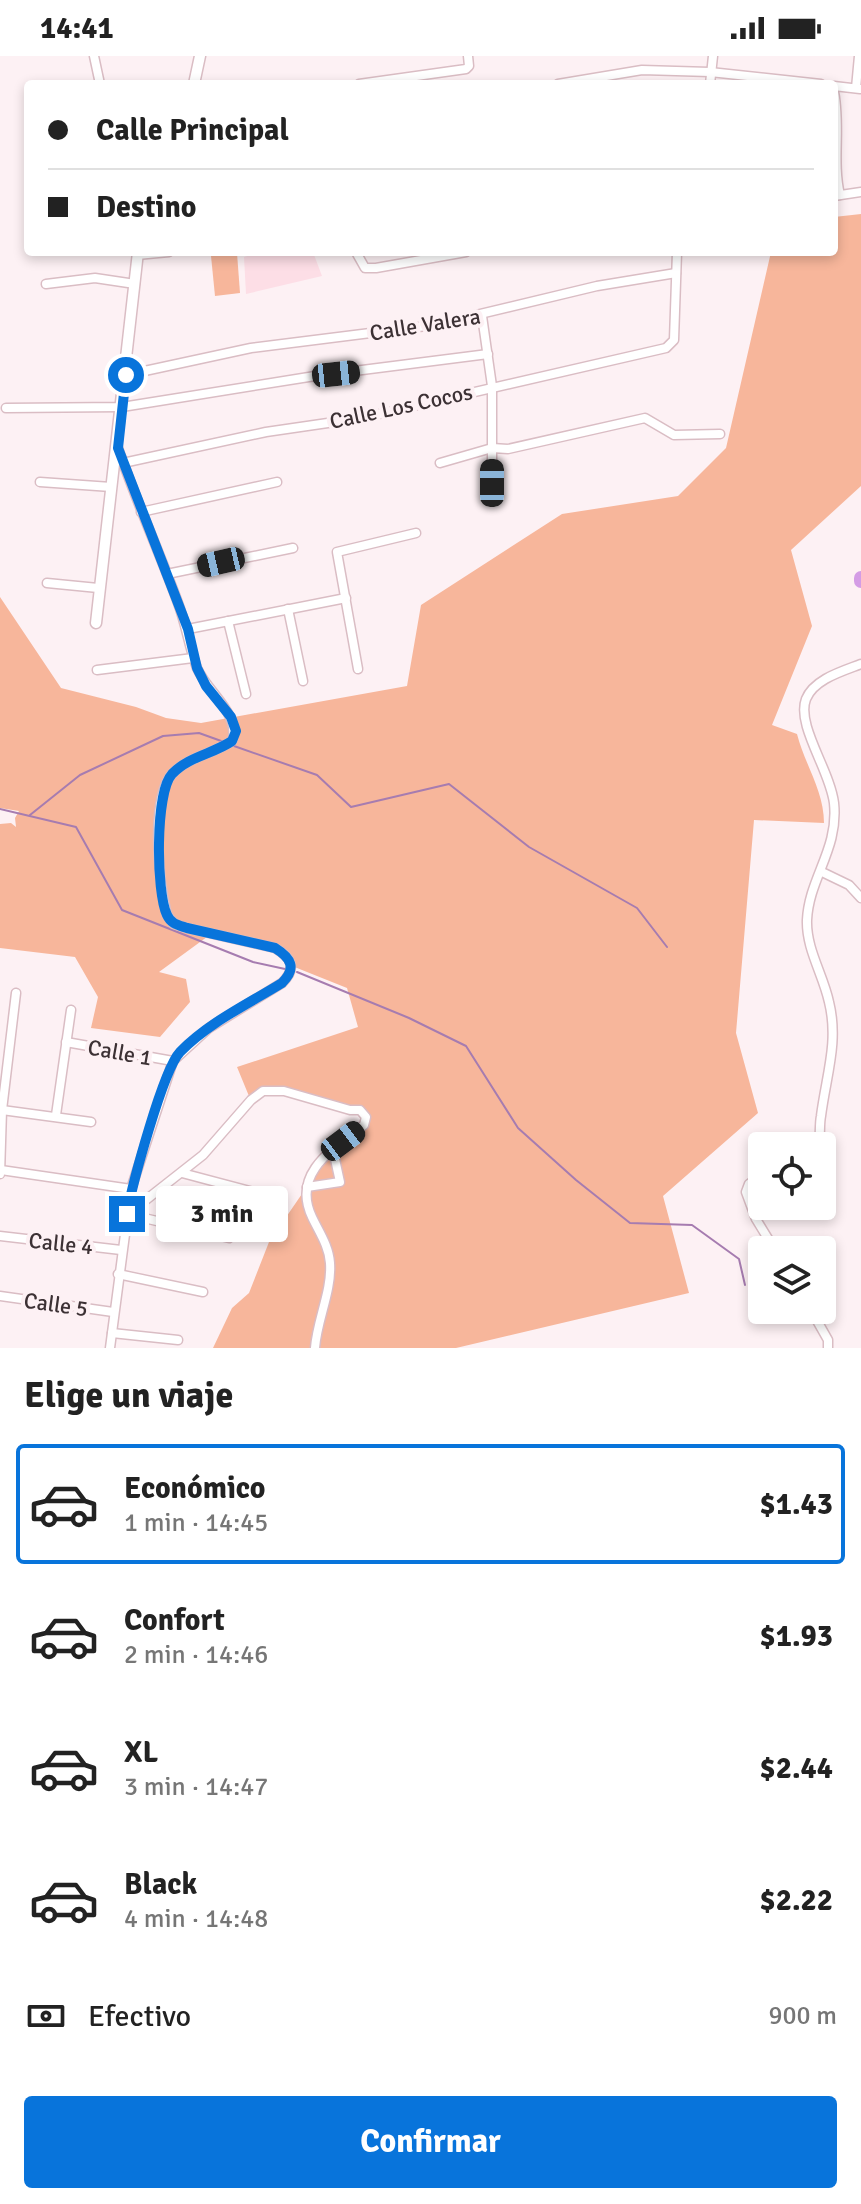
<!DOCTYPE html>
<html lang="es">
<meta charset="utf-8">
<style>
:root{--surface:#fff;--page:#f2f2f2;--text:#222;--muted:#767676;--line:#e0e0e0;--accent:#0874db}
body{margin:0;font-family:Signika,sans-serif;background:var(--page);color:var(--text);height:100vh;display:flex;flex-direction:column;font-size:30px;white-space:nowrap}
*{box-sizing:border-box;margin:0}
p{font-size:26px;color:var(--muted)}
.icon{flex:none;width:44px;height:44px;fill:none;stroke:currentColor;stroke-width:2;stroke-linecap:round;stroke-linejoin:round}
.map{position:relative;height:1292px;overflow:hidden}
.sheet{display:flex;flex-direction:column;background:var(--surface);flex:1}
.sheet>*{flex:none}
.guide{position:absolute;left:24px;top:24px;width:814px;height:176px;border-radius:8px;box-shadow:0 4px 12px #0003;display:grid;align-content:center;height:176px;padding:0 24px;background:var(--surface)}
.buttons{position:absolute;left:748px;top:1076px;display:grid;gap:16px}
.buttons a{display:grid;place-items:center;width:88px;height:88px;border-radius:8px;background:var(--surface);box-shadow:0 4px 12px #0003;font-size:40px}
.end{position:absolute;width:36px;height:36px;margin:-18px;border:10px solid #0874db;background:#fff;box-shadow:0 0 0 4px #fff}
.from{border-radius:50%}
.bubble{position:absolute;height:56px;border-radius:8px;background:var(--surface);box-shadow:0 4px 12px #0003;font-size:26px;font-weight:800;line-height:56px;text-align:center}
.car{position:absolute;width:24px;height:48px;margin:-24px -12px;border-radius:10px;box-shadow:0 0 6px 2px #0007;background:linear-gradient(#222 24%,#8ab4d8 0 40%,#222 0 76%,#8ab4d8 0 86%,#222 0)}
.guide b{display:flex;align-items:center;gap:28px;height:76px;font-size:30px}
.guide b+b{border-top:2px solid var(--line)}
.guide i{width:20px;height:20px;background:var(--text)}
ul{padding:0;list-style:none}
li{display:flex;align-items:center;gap:24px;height:120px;margin:0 16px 12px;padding:0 8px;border:4px solid transparent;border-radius:8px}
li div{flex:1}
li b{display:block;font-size:30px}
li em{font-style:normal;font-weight:800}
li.current{border-color:var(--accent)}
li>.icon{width:72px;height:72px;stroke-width:1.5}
h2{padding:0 24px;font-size:36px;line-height:96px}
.pay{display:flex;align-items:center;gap:20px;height:88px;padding:0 24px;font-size:30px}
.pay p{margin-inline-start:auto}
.cta{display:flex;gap:16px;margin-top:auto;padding:16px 24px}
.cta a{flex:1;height:92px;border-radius:8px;background:var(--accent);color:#fff;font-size:32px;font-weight:800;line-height:92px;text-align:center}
.status{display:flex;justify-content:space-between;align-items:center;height:56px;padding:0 40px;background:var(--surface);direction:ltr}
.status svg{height:22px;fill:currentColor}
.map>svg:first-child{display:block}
</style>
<div class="status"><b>14:41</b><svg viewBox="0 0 49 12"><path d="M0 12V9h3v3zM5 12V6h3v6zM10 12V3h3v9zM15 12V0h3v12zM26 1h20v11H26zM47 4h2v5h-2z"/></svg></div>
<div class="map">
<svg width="861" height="1292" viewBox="0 0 861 1292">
<rect width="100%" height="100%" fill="#fdf1f4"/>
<path fill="#fddee6" d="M260,196H313L322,220L246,238L244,201Z"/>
<g fill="#f7b69b">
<path d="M861,158V430L791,494L812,570L772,669L797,678C805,709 824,735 824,767L754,764L736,977L758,1057L663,1140L689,1237L456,1292H213L232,1252L249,1237L269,1186L306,1132L309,1119L364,1069L360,1055L264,1036L251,1045L237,1011L358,971L347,932L292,910L274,892L211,878L159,916L186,923L190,946L160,981L91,972L98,941L75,901L0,892V768L11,767L16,771L15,762L19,755L0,752V541L61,632L136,651L166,662L201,667L407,630L421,549L562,458L678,440L726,392L771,196H834V161Z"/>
<path d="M237,197L240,237L215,240L211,200Z"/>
</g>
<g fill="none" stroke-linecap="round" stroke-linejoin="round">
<g stroke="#a67cb0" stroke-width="2">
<path d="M234,690L317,719L351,751L449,728L529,791L637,852L667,891"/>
<path d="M0,753L76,771L122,854L253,906L285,913"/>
<path d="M30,759L80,719L163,680L199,677L224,686"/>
<path d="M297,916L409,962L466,990L518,1072L576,1124L630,1167L692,1169L739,1203L745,1229"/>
</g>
<path stroke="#d49ce5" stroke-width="14" d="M861,522V525"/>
<defs>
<g id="minor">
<path d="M94,0L100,28"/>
<path d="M359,28L466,13L469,10L468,0"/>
<path d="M558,28L642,14L710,16L821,28"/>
<path d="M710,28L713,0"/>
<path d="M834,30L860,33"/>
<path d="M856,32L859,0"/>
<path d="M834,36C841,70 832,105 840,139"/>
<path d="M834,140L861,136"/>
<path d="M356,196L365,212H376L466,196"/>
<path d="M137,199L169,196"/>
<path d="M46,228L95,222L135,228"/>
<path d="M482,260L492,330V427"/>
<path d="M126,319L251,292L434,269L597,230L676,217"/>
<path d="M6,352L122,351L315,320L488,298"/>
<path d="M123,407L266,376L362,362L666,292L674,284L677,196"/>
<path d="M440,407L492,392L508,393L645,362L674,379L720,378"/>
<path d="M40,426L111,431"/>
<path d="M141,456L277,426"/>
<path d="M167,518L293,492"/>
<path d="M47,527L98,532"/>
<path d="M288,553L303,625"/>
<path d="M228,565L246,638"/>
<path d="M188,573L346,542"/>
<path d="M358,613L337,496L416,477"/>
<path d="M97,614L193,602"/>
<path d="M822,816L849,829L861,842"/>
<path d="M66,986L173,1005"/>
<path d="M2,1054L91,1066"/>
<path d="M56,1059L71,954"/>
<path d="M818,1090C821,1080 819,1070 821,1060C826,1020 839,986 829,946C823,918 806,893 807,864C809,822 839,793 834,747C830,714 796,669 806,643C814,623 843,615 861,608"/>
<path d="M1,1114L131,1133"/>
<path d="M182,1117L257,1137"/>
<path d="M0,1118L2,1054L16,937"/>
<path d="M762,1118L749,1128L746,1136L756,1163L775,1194"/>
<path d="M307,1131L340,1126L333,1094"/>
<path d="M127,1158L229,1182"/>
<path d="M128,1158L203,1099L251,1044L263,1035H284L350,1054H360L366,1061L364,1069C334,1092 291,1117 312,1161C319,1176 329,1190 330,1207C332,1235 317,1264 315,1292"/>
<path d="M0,1180L121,1194"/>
<path d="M118,1218L203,1236"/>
<path d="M0,1240L113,1256"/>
<path d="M811,1254L828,1284V1292"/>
<path d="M112,1277L178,1284"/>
<path d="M110,1292L131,1133L173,1005L209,972L282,927C297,912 292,902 275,892L187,872L174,868L167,859C159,827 150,743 172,718C189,700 213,698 232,685C241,658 207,636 197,612C189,591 186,568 178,547C159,495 136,445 118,392"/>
</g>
<g id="tertiary">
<path d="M194,28L200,0"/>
<path d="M96,567L138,196"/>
</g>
</defs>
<use href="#minor" stroke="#dabdc4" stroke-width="11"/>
<use href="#tertiary" stroke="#dabdc4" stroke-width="13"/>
<use href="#minor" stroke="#fff" stroke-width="8"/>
<use href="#tertiary" stroke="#fff" stroke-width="10"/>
</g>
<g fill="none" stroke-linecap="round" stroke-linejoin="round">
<path stroke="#0874db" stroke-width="10" d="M126,319L118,392L188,573L197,612L206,630L231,661L236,675L232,685C213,698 189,700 172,718C155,737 156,836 167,859C171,868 178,869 187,872L275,892C291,902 297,912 282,927C248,948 208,967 180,996C163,1014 132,1129 127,1158"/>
</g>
<g text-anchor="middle" stroke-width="8" stroke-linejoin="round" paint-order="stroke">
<g font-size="22" fill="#3c3134" stroke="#fdf1f4">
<text transform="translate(425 268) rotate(-9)" y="8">Calle Valera</text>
<text transform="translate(401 350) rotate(-12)" y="8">Calle Los Cocos</text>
<text transform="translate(120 996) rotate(10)" y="8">Calle 1</text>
<text transform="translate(61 1187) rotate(6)" y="8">Calle 4</text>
<text transform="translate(56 1248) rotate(8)" y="8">Calle 5</text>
</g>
</g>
</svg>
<div class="buttons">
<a><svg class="icon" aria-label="locate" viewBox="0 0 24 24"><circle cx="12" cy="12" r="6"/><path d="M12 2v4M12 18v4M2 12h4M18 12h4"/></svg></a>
<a><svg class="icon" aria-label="layers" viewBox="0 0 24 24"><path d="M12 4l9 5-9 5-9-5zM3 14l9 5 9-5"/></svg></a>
</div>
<i class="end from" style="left:126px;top:319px"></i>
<i class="end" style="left:127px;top:1158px"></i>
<div class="bubble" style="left:156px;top:1130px;width:132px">3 min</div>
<i class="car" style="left:336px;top:318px;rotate:84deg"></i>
<i class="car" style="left:492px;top:427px;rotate:0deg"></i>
<i class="car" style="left:221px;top:506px;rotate:257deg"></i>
<i class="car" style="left:343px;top:1085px;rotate:53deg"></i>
<div class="guide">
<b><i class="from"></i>Calle Principal</b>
<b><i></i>Destino</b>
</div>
</div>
<section class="sheet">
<h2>Elige un viaje</h2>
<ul>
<li class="current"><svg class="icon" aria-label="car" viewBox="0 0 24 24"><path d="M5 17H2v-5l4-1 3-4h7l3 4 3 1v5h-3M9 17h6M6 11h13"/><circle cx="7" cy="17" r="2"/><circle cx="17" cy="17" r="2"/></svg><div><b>Económico</b><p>1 min · 14:45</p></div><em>$1.43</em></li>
<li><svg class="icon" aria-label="car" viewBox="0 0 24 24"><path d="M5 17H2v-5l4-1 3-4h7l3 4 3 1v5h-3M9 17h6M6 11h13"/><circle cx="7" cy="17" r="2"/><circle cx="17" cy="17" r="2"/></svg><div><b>Confort</b><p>2 min · 14:46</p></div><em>$1.93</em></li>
<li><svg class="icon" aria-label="car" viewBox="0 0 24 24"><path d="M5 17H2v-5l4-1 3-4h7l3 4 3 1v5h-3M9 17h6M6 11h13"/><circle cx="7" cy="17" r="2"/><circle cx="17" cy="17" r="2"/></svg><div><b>XL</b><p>3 min · 14:47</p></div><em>$2.44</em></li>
<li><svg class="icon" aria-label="car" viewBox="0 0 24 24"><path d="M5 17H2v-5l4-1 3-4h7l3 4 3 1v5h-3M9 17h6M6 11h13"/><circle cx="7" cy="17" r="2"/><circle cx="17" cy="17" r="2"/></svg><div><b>Black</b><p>4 min · 14:48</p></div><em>$2.22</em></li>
</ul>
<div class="pay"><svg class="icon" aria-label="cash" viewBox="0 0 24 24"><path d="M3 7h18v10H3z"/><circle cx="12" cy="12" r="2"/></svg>Efectivo<p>900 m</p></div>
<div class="cta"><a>Confirmar</a></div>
</section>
